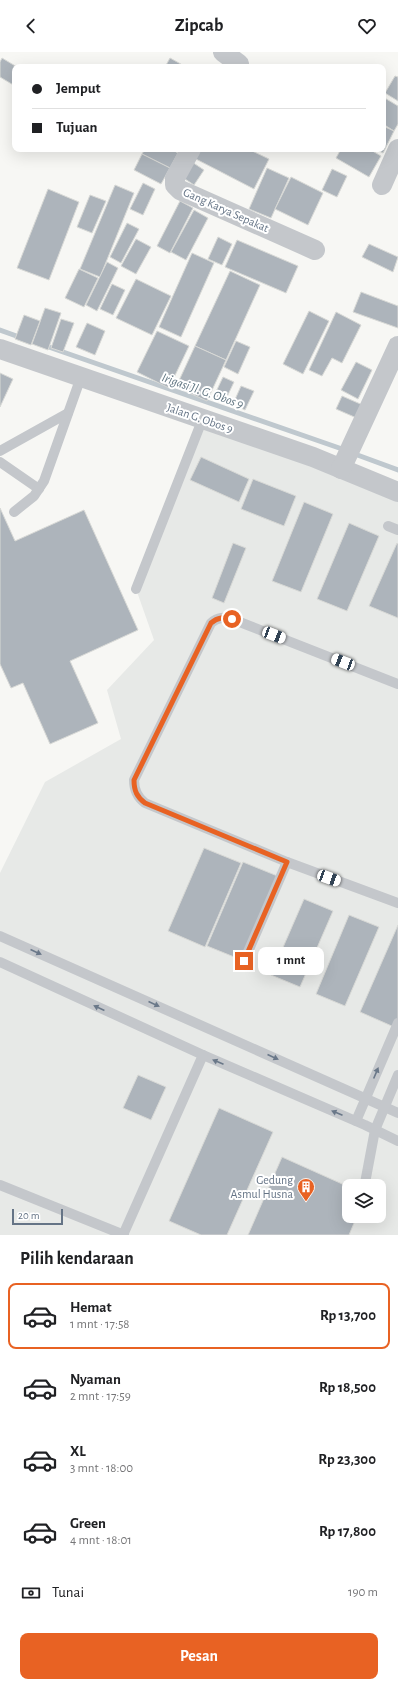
<!DOCTYPE html>
<html lang="id">
<meta charset="utf-8">
<style>
:root{--surface:#fff;--page:#f6f6f6;--text:#202124;--muted:#757577;--line:#e0e0e0;--accent:#e86223}
body{margin:0;font-family:"Alegreya Sans",sans-serif;background:var(--page);color:var(--text);height:100vh;display:flex;flex-direction:column;font-size:15px;white-space:nowrap}
*{box-sizing:border-box;margin:0}
p{font-size:13px;color:var(--muted)}
.icon{flex:none;width:22px;height:22px;fill:none;stroke:currentColor;stroke-width:2;stroke-linecap:round;stroke-linejoin:round}
.map{position:relative;height:1183px;overflow:hidden}
.panel{display:flex;flex-direction:column;background:var(--surface);flex:1}
.panel>*{flex:none}
.banner{position:absolute;left:12px;top:12px;width:374px;height:88px;border-radius:8px;box-shadow:0 4px 16px #0002;display:grid;align-content:center;height:88px;padding:0 20px;background:var(--surface)}
.controls{position:absolute;left:342px;top:1127px;display:grid;gap:8px}
.controls a{display:grid;place-items:center;width:44px;height:44px;border-radius:8px;background:var(--surface);box-shadow:0 4px 16px #0002;font-size:20px}
.scale{position:absolute;left:12px;bottom:10px;width:51px;box-sizing:border-box;padding-left:4px;border:2px solid #657486;border-top:0;font-size:11px;line-height:14px;white-space:nowrap;color:#657486;-webkit-text-stroke:3px #fff;paint-order:stroke}
.end{position:absolute;width:18px;height:18px;margin:-9px;border:5px solid #e86223;background:#fff;box-shadow:0 0 0 2px #fff}
.from{border-radius:50%}
.bubble{position:absolute;height:28px;border-radius:8px;background:var(--surface);box-shadow:0 4px 16px #0002;font-size:13px;font-weight:600;line-height:28px;text-align:center}
.car{position:absolute;width:12px;height:24px;margin:-12px -6px;border-radius:5px;box-shadow:0 0 3px 1px #0007;background:linear-gradient(#fff 24%,#345 0 40%,#fff 0 76%,#345 0 86%,#fff 0)}
.banner b{display:flex;align-items:center;gap:14px;height:38px;font-size:15px}
.banner b+b{border-top:1px solid var(--line)}
.banner i{width:10px;height:10px;background:var(--text)}
ul{padding:0;list-style:none}
li{display:flex;align-items:center;gap:12px;height:66px;margin:0 8px 6px;padding:0 12px;border:2px solid transparent;border-radius:8px}
li div{flex:1}
li b{display:block;font-size:15px}
li em{font-style:normal;font-weight:600}
li.active{border-color:var(--accent)}
li>.icon{width:36px;height:36px;stroke-width:1.5}
h2{padding:0 20px;font-size:18px;line-height:48px}
.pay{display:flex;align-items:center;gap:10px;height:44px;padding:0 20px;font-size:15px}
.pay p{margin-inline-start:auto}
.button{display:flex;gap:8px;margin-top:auto;padding:8px 20px}
.button a{flex:1;height:46px;border-radius:8px;background:var(--accent);color:#fff;font-size:16px;font-weight:600;line-height:46px;text-align:center}
header{display:flex;justify-content:space-between;align-items:center;height:52px;padding:0 20px;background:var(--surface);font-size:18px;font-weight:600}
.map>svg:first-child{display:block}
</style>
<header><svg class="icon" aria-label="back" viewBox="0 0 24 24"><path d="M15 5l-7 7 7 7"/></svg>Zipcab<svg class="icon" aria-label="heart" viewBox="0 0 24 24"><path d="M12 20l-8-8c-3-5 5-10 8-4 3-6 11-1 8 4z"/></svg></header>
<div class="map">
<svg width="398" height="1183" viewBox="0 0 398 1183">
<rect width="100%" height="100%" fill="#f7f7f4"/>
<path fill="#e7e9e7" fill-rule="evenodd" d="M203,366L398,443V1183H0V821L45,730L121,687L107,638L154,588L136,537ZM349,1134H379V1164H349Z"/>
<g fill="none" stroke-linecap="round" stroke-linejoin="round">
<g stroke="#bfc8ce" stroke-width="5">
<path d="M0,278L22,286"/>
<path d="M43,293L345,398"/>
<path d="M352,401L398,418"/>
</g>
</g>
<g fill="#adb4bb" stroke="#d8d9d6">
<path d="M2,6L17,15H15V34L0,25V10Z"/>
<path d="M170,6L186,15H165Z"/>
<path d="M395,24L398,25V49L385,41Z"/>
<path d="M383,45L398,54V72L394,79L383,72Z"/>
<path d="M383,74L394,79L383,101L375,97H383Z"/>
<path d="M145,97H171L178,101L170,116L142,102Z"/>
<path d="M198,97H248L269,107L254,137L194,106Z"/>
<path d="M341,97H369L381,104L369,125L336,106Z"/>
<path d="M142,102L170,116L161,132L134,118Z"/>
<path d="M192,110L204,118L194,133L182,125Z"/>
<path d="M267,116L289,126L271,166L249,157Z"/>
<path d="M332,117L347,124L337,145L322,138Z"/>
<path d="M291,125L323,141L308,173L275,157Z"/>
<path d="M143,131L155,137L143,163L130,157Z"/>
<path d="M115,133L134,141L100,225L80,217Z"/>
<path d="M48,137L79,150L49,228L17,216Z"/>
<path d="M90,143L106,149L92,181L77,175Z"/>
<path d="M180,149L193,156L170,201L157,194Z"/>
<path d="M194,158L208,166L186,208L171,200Z"/>
<path d="M127,171L139,177L121,211L110,205Z"/>
<path d="M218,185L232,192L222,213L208,207Z"/>
<path d="M136,187L151,195L136,222L121,214Z"/>
<path d="M237,188L298,214L286,241L225,215Z"/>
<path d="M369,192L398,205L393,220L362,205Z"/>
<path d="M192,201L214,211L181,285L159,275Z"/>
<path d="M107,210L118,216L97,259L86,253Z"/>
<path d="M79,217L98,226L84,255L65,246Z"/>
<path d="M230,219L260,233L226,308L195,294Z"/>
<path d="M136,227L171,244L152,283L116,266Z"/>
<path d="M112,232L125,238L113,263L100,257Z"/>
<path d="M361,240L398,254V276L353,260Z"/>
<path d="M45,256L61,261L48,298L32,292Z"/>
<path d="M309,259L329,269L303,322L283,312Z"/>
<path d="M336,260L361,273L342,311L332,306L322,324L309,318Z"/>
<path d="M24,263L40,269L31,293L15,287Z"/>
<path d="M61,267L74,271L63,300L51,296Z"/>
<path d="M87,271L105,279L95,303L76,295Z"/>
<path d="M157,279L189,294L169,336L137,320Z"/>
<path d="M236,289L250,295L238,322L224,315Z"/>
<path d="M195,294L226,308L207,349L176,335Z"/>
<path d="M356,310L372,318L358,347L341,338Z"/>
<path d="M0,321L13,327L0,355Z"/>
<path d="M223,325L234,330L225,349L214,344Z"/>
<path d="M241,334L254,339L245,358L233,352Z"/>
<path d="M342,344L365,354L359,367L336,357Z"/>
<path d="M201,405L249,427L239,450L190,428Z"/>
<path d="M253,427L296,444L284,474L241,457Z"/>
<path d="M304,450L333,462L301,540L272,529Z"/>
<path d="M0,456L15,489L84,458L138,578L70,609L98,671L50,692L23,631L11,636L0,612Z"/>
<path d="M349,471L379,484L347,559L317,547Z"/>
<path d="M233,491L246,496L224,551L212,546Z"/>
<path d="M397,491L398,492V566L369,554Z"/>
<path d="M204,796L241,811L205,895L168,879Z"/>
<path d="M243,810L280,825L244,909L207,894Z"/>
<path d="M304,847L333,859L300,935L271,923Z"/>
<path d="M349,863L379,875L345,954L316,942Z"/>
<path d="M398,873V967L394,975L360,960Z"/>
<path d="M138,1023L166,1035L151,1068L123,1056Z"/>
<path d="M219,1056L273,1080L227,1183H201L169,1169Z"/>
<path d="M282,1105L349,1135V1164H357L349,1183H248Z"/>
</g>
<g fill="none" stroke-linecap="round" stroke-linejoin="round">
<g stroke="#c4c7cb" stroke-width="10">
<path d="M0,399L68,361"/>
<path d="M0,410L39,437"/>
<path d="M14,460L34,444L44,429L81,325"/>
<path d="M388,474L398,478"/>
<path d="M136,537L203,366"/>
<path d="M398,632L232,567C224,565 218,565 211,571L134,728C134,738 137,745 145,751L287,810L398,851"/>
<path d="M0,884L398,1061"/>
<path d="M244,909L287,810"/>
<path d="M0,910L203,1003L365,1073L398,1089"/>
<path d="M356,1069L398,971"/>
<path d="M365,1131L375,1078L398,1023"/>
<path d="M0,1133L124,1183"/>
<path d="M123,1183L203,1003"/>
</g>
<g stroke="#c4c7cb" stroke-width="20">
<path d="M223,0L239,12"/>
<path d="M191,97L175,126V133L180,138L315,198"/>
<path d="M382,133L398,97"/>
<path d="M0,297L313,405L398,440"/>
<path d="M341,417L398,294"/>
</g>
</g>
<defs><path id="oneway-solid" d="M-6-.8H1V-3.2L6.5 0L1 3.2V.8H-6Z"/></defs>
<g fill="#6a7889">
<use href="#oneway-solid" transform="translate(36 900) rotate(24)"/>
<use href="#oneway-solid" transform="translate(154 952) rotate(24)"/>
<use href="#oneway-solid" transform="translate(99 956) rotate(-155)"/>
<use href="#oneway-solid" transform="translate(273 1005) rotate(24)"/>
<use href="#oneway-solid" transform="translate(218 1010) rotate(-157)"/>
<use href="#oneway-solid" transform="translate(376 1021) rotate(-67)"/>
<use href="#oneway-solid" transform="translate(337 1061) rotate(-157)"/>
</g>
<g fill="none" stroke-linecap="round" stroke-linejoin="round">
<path stroke="#e86223" stroke-width="5" d="M232,567C224,565 218,565 211,571L134,728C134,739 137,745 145,751L287,810L244,909"/>
</g>
<defs>
<symbol id="building-pin" viewBox="-11 -11 22 30"><path d="M0 17L-7.5 6A9.5 9.5 0 1 1 7.5 6Z" fill="#e86223" stroke="#fff"/><path d="M-4-6H4V6H1V3H-1V6H-4ZM-2.5-4.3h1.7v1.8h-1.7ZM.8-4.3h1.7v1.8H.8ZM-2.5-1h1.7V.8h-1.7ZM.8-1h1.7V.8H.8Z" fill="#fff"/></symbol>
</defs>
<g fill-rule="evenodd">
<use href="#building-pin" x="296" y="1125" width="20" height="27"/>
</g>
<g text-anchor="middle" stroke-width="4" stroke-linejoin="round" paint-order="stroke">
<g font-size="12" fill="#657486" stroke="#fff">
<text transform="translate(226 158) rotate(24)" y="4">Gang Karya Sepakat</text>
<text transform="translate(200 366) rotate(19)" y="4">Jalan G. Obos 9</text>
</g>
<g font-size="12" fill="#657486" stroke="#fff" text-anchor="end">
<text x="293" y="1132">Gedung<tspan x="293" dy="14">Asmul Husna</tspan></text>
</g>
<g font-size="13" font-style="italic" fill="#617682" stroke="#fff">
<text transform="translate(203 338) rotate(19)" y="5">Irigasi Jl. G. Obos 9</text>
</g>
</g>
</svg>
<div class="controls">
<a><svg class="icon" aria-label="layers" viewBox="0 0 24 24"><path d="M12 4l9 5-9 5-9-5zM3 14l9 5 9-5"/></svg></a>
</div>
<div class="scale">20 m</div>
<i class="end from" style="left:232px;top:567px"></i>
<i class="end" style="left:244px;top:909px"></i>
<div class="bubble" style="left:258px;top:895px;width:66px">1 mnt</div>
<i class="car" style="left:274px;top:583px;rotate:111deg"></i>
<i class="car" style="left:343px;top:610px;rotate:291deg"></i>
<i class="car" style="left:329px;top:826px;rotate:110deg"></i>
<div class="banner">
<b><i class="from"></i>Jemput</b>
<b><i></i>Tujuan</b>
</div>
</div>
<section class="panel">
<h2>Pilih kendaraan</h2>
<ul>
<li class="active"><svg class="icon" aria-label="car" viewBox="0 0 24 24"><path d="M5 17H2v-5l4-1 3-4h7l3 4 3 1v5h-3M9 17h6M6 11h13"/><circle cx="7" cy="17" r="2"/><circle cx="17" cy="17" r="2"/></svg><div><b>Hemat</b><p>1 mnt · 17:58</p></div><em>Rp 13,700</em></li>
<li><svg class="icon" aria-label="car" viewBox="0 0 24 24"><path d="M5 17H2v-5l4-1 3-4h7l3 4 3 1v5h-3M9 17h6M6 11h13"/><circle cx="7" cy="17" r="2"/><circle cx="17" cy="17" r="2"/></svg><div><b>Nyaman</b><p>2 mnt · 17:59</p></div><em>Rp 18,500</em></li>
<li><svg class="icon" aria-label="car" viewBox="0 0 24 24"><path d="M5 17H2v-5l4-1 3-4h7l3 4 3 1v5h-3M9 17h6M6 11h13"/><circle cx="7" cy="17" r="2"/><circle cx="17" cy="17" r="2"/></svg><div><b>XL</b><p>3 mnt · 18:00</p></div><em>Rp 23,300</em></li>
<li><svg class="icon" aria-label="car" viewBox="0 0 24 24"><path d="M5 17H2v-5l4-1 3-4h7l3 4 3 1v5h-3M9 17h6M6 11h13"/><circle cx="7" cy="17" r="2"/><circle cx="17" cy="17" r="2"/></svg><div><b>Green</b><p>4 mnt · 18:01</p></div><em>Rp 17,800</em></li>
</ul>
<div class="pay"><svg class="icon" aria-label="cash" viewBox="0 0 24 24"><path d="M3 7h18v10H3z"/><circle cx="12" cy="12" r="2"/></svg>Tunai<p>190 m</p></div>
<div class="button"><a>Pesan</a></div>
</section>
